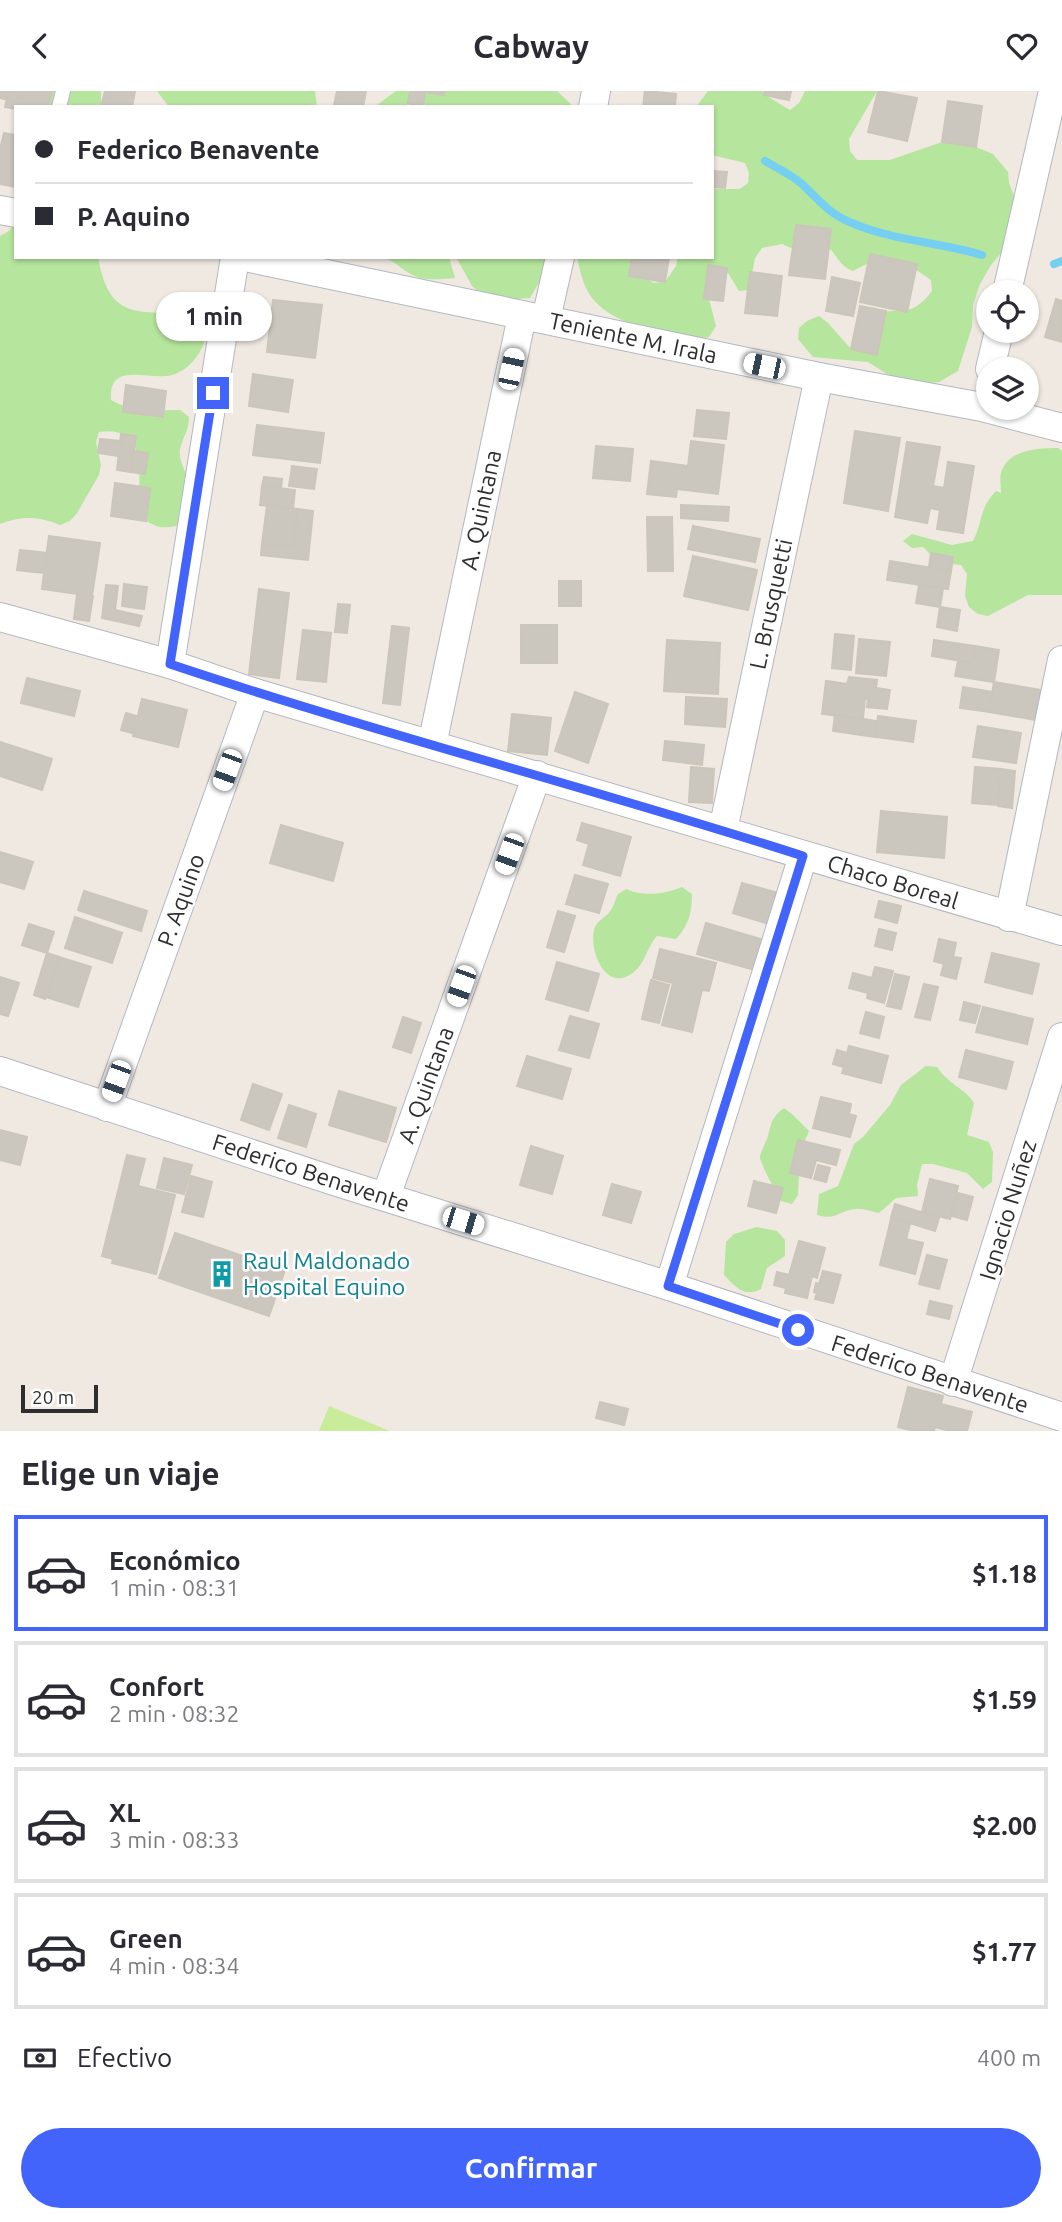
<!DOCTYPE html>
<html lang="es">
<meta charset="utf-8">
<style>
:root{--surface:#fff;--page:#f7f7f7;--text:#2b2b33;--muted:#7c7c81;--line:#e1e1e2;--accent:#4264fb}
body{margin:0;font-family:Ubuntu,sans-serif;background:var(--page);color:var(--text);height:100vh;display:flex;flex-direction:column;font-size:26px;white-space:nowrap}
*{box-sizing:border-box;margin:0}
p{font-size:23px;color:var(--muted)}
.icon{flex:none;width:38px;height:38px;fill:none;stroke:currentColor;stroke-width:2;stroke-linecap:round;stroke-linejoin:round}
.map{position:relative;height:1340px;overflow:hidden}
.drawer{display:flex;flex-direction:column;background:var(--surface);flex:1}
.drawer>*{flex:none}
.hud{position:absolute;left:14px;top:14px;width:700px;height:154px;border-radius:0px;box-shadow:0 2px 5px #0004;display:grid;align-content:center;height:154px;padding:0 21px;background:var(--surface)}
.fabs{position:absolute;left:976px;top:189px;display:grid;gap:14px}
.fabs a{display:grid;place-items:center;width:63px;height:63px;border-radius:50%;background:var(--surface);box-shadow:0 2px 5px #0004;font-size:35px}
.scale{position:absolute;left:21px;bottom:18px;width:77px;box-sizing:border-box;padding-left:7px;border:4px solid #2e2e2e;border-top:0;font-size:19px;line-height:24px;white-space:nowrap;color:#2e2e2e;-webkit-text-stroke:5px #fff;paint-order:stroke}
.end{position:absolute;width:32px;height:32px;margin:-16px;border:9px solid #4264fb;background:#fff;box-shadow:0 0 0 4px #fff}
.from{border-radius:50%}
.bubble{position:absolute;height:49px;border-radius:24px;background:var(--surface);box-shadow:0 2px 5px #0004;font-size:23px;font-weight:600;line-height:49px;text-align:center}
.car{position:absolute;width:21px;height:42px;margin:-21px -10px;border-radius:9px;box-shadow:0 0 5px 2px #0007;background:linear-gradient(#fff 24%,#345 0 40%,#fff 0 76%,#345 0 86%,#fff 0)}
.hud b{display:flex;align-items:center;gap:24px;height:66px;font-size:26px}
.hud b+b{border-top:2px solid var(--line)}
.hud i{width:18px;height:18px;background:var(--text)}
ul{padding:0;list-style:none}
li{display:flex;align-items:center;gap:21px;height:116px;margin:0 14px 10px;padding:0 7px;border:4px solid var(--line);border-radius:0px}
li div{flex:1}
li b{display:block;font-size:26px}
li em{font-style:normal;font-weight:600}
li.on{border-color:var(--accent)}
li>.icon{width:63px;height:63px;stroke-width:1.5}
h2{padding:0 21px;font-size:32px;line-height:84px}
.pay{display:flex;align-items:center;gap:18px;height:77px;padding:0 21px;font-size:26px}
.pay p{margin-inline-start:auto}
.button{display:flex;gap:14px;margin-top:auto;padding:14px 21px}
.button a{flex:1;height:80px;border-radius:42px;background:var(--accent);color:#fff;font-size:28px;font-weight:600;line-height:80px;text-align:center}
header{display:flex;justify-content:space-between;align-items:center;height:91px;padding:0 21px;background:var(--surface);font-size:32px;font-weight:600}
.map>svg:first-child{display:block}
</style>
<header><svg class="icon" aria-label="back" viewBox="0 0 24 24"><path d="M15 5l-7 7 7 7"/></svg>Cabway<svg class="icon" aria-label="heart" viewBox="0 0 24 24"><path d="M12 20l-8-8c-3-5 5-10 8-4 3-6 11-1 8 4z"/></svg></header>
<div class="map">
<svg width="1062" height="1340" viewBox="0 0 1062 1340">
<rect width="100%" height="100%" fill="#efe9e1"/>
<g fill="#b6e59e">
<path d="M50,0H101V10L103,16H49Z"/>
<path d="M157,0H315L317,16H169Z"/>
<path d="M396,0H557L574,16H374Z"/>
<path d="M708,0H763L765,4L790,19L799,12L805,0H880L882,15L872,33L877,0L849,48L850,60L857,69H890L942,51L976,56L993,63L1008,81L1009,92L1018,115L1014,147L991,174L980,193L973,214L972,236L958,280L939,291L918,293L887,283L868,271L813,266L798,248L799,237L807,230L819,225L828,232L851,258L875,221C904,218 912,226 932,200L931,189C901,168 889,160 853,180C835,173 839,161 821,152C806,157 796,161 782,153L762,157L755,167L749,199L739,200L728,182L719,177L708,181L705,192L716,235L709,246C678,251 612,234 592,207C583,195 580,180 577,166H640L644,186L654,192L665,191L676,175L678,166H712V98H740L748,92L749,82L745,72L712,64V16H696Z"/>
<path d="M16,131V166H98C113,255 166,197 206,243C204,260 190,279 172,284C150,290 108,269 111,309C136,323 152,319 180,319L189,326C189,339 183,346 180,358C178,371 187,380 188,391C189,405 183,424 176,435C159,439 151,434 138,423C138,391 151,333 99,341L96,351L101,374L99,384L77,422L70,430L60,434C37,425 23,425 0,433V145L9,140Z"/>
<path d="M379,166H449L455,187C440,188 422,191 409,182C394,173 398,171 379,166Z"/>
<path d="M456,166H545L546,167L541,188L530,207L489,210L472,195Z"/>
<path d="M1058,357L1062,360V504H1028L988,525L978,523L969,516L965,505L967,483L961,474L939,472L923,456L912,457L903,450L912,443L952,454L973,450C983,431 979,417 996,400L1001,402C1001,395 999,385 1002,379C1011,358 1039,357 1058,357Z"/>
<path d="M682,796L692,803C692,821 689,834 676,848L657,845C647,856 645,872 634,881C607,903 589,862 594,839C596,831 602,828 608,823C613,817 615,811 617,804L626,798C644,806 665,803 682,796Z"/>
<path d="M926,975L937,976C948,993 966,998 974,1012L967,1044L989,1051L993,1061L992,1091L983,1098L967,1082L933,1073H922L917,1094L918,1105L896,1107L879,1122C872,1121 863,1117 856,1118C839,1119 837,1130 817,1124L819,1103L838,1095L854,1053L863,1046L890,1014L901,994Z"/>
<path d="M784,1017L793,1024L809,1040L800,1062L798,1104L792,1113L781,1110C777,1103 760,1072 760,1066C761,1059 766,1052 768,1045C771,1032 772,1026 784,1017Z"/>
<path d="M757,1136L777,1140L785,1149V1165L767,1177L761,1198C744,1207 736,1196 724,1184L726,1151L734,1143Z"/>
</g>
<path fill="#c9ec9a" d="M329,1315L390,1340H319Z"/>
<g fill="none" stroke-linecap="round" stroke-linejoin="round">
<g stroke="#75cff0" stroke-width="8">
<path d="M765,70C777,77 792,84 802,93C819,109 829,123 852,132C894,150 939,151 982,164"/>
<path d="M1054,173L1062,170"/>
</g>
</g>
<g fill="#cbc7bf" stroke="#cbc5ba" stroke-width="2">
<path d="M0,0H9L8,9L0,7Z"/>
<path d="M9,0H52L48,16H16V18L5,16Z"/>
<path d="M105,0H135L132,16H101Z"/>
<path d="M337,0H366L363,16L334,14Z"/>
<path d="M410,0H445L444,4L425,1L423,15L408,12Z"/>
<path d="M645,0L676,3L675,16H643Z"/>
<path d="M765,0H791L789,9L764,4Z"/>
<path d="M878,0L917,7L907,50L868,41Z"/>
<path d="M948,10L982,15L976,56L942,51Z"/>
<path d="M4,42L16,44V96L0,93V58Z"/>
<path d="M712,80L727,81L725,97L712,96Z"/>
<path d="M796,134L831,138L825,188L789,184Z"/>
<path d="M870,163L917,173L907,221L860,211Z"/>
<path d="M632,166H669L665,191L629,185Z"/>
<path d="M708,174L727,177L723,210L704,208Z"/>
<path d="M750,181L782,185L777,225L745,222Z"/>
<path d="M832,186L860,192L853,225L826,220Z"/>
<path d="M1056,208L1062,210V251L1045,246Z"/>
<path d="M273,209L322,214L315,267L267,261Z"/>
<path d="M860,215L886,220L877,264L851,258Z"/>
<path d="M253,283L293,289L288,321L249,315Z"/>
<path d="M126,294L166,300L163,326L123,321Z"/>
<path d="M697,319L729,322L726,348L694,345Z"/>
<path d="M257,334L324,342L320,372L253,364Z"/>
<path d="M855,340L900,347L888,420L844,412Z"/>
<path d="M121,343L136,345L131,381L117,379Z"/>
<path d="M100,348L120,350L119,365L98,362Z"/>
<path d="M691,350L724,354L718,403L677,398L676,406L647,403L651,370L688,375Z"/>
<path d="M907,351L940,356L933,395L944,397L948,371L974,375L963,442L937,438L940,419L930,417L927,432L895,426Z"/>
<path d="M596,355L633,358L630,390L593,387Z"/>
<path d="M134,360L148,362L145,383L131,381Z"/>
<path d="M292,375L317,378L314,398L289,395Z"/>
<path d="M264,386L282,388L281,397L262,395Z"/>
<path d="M115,392L150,397L146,430L111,425Z"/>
<path d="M262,395L295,399L293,417L260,414Z"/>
<path d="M267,414L298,418L294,456L262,453Z"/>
<path d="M681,414L729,416L728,430L681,427Z"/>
<path d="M298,418L313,420L308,469L261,464L262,453L294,456Z"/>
<path d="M647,426H672L673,480H648Z"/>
<path d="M693,435L760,448L755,471L688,458Z"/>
<path d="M49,445L100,452L92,505L42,498Z"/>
<path d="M20,459L47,462L44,482L17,479Z"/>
<path d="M931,462L953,466L951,480L929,476Z"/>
<path d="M693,465L757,479L748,519L684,505Z"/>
<path d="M890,470L951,480L948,498L887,489Z"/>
<rect x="559" y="490" width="22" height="25"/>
<path d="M124,493L147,496L144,518L122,515Z"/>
<path d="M106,494L118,495L115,519L142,525L139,535L102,527Z"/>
<path d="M919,494L943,498L940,516L916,512Z"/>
<path d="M259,498L289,502L279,587L249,583Z"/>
<path d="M77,503L93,505L89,530L74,528Z"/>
<path d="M338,513L350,514L347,542L335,541Z"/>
<path d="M940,516L960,519L957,540L937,536Z"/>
<rect x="521" y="534" width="36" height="38"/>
<path d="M392,535L409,537L400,614L383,612Z"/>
<path d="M303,539L331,542L326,591L297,588Z"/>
<path d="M835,543L854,545L851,579L832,577Z"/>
<path d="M859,548L890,551L886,585L856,582Z"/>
<path d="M667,549L720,552L718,603L664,600Z"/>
<path d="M934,549L975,555L973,572L932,565Z"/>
<path d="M975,555L999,559L994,591L955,585L958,570L973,572Z"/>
<path d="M849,586L877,589L876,597L890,599L887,618L867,616L868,608L865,607L863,628L822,623L826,590L847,593Z"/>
<path d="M27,587L80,600L74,625L21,612Z"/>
<path d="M994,591L1041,599L1036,629L989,621Z"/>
<path d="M963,596L993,601L989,621L960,617Z"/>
<path d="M575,601L608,613L588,672L555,660Z"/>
<path d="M686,606L727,608L725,636L685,633Z"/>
<path d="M142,608L187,619L178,656L133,645Z"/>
<path d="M126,622L136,625L132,642L121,639Z"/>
<path d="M512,623L551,627L547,664L508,660Z"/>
<path d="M835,624L877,630L876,646L833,640Z"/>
<path d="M878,625L916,630L913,651L876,646Z"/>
<path d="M978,635L1021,642L1016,672L973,666Z"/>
<path d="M665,650L704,654L702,674L663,669Z"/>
<path d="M0,651L52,668L42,699L0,685Z"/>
<path d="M691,676L714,678L712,712L689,711Z"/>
<path d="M975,676L1001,678L998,714L972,712Z"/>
<path d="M1001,678L1015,680L1012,717L998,715Z"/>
<path d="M881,720L947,726L944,767L877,761Z"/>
<path d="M582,732L631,746L620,785L583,774L589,753L577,749Z"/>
<path d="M281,734L343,752L333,790L270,772Z"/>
<path d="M0,761L33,771L24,798L0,791Z"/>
<path d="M575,784L608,793L599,822L566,813Z"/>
<path d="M742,792L778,802L769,833L733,822Z"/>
<path d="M84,800L147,820L141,840L78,819Z"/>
<path d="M879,810L901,815L897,832L875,826Z"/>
<path d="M558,820L575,825L564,861L547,856Z"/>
<path d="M75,826L122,842L112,872L65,857Z"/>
<path d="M706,832L764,849L755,879L697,863Z"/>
<path d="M29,833L54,841L47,862L22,854Z"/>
<path d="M879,838L896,842L892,859L875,855Z"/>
<path d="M939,848L956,852L953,866L961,867L956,888L941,884L944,873L934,870Z"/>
<path d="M660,858L716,872L709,900L702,899L692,941L662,934L673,892L653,887Z"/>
<path d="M47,862L59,866L45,908L34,904Z"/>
<path d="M992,862L1039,873L1032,903L985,891Z"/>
<path d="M59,866L91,876L78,916L46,906Z"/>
<path d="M557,871L599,883L588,920L546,908Z"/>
<path d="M875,876L893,880L884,912L867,907L868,902L849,897L853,882L872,887Z"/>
<path d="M895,883L909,886L901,918L887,915Z"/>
<path d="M0,886L19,892L8,925L0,923Z"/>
<path d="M651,889L669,894L659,932L642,928Z"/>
<path d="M924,893L938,896L930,929L915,926Z"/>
<path d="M964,911L980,915L975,932L960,929Z"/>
<path d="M983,916L1033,928L1027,953L976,941Z"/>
<path d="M866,921L884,926L879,947L860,942Z"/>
<path d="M570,925L599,933L589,967L559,959Z"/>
<path d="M403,926L421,932L411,962L393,956Z"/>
<path d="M849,955L888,965L881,992L842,982L844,976L833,973L837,959L847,962Z"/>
<path d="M966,959L1013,971L1006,998L959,986Z"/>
<path d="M527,965L571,978L562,1008L517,995Z"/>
<path d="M253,993L282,1003L269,1039L241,1029Z"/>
<path d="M339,1000L396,1017L386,1051L329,1034Z"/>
<path d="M821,1006L851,1013L849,1023L856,1025L850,1046L813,1037Z"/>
<path d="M289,1014L316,1023L306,1056L278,1047Z"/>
<path d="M0,1039L27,1046L20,1074L0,1069Z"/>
<path d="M798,1049L840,1059L836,1074L816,1069L811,1087L790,1082Z"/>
<path d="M531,1055L563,1065L552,1103L520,1094Z"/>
<path d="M127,1064L145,1068L138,1095L175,1104L156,1183L112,1172L113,1168L102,1165Z"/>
<path d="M164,1067L192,1074L184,1103L157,1097Z"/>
<path d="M818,1074L830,1077L826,1091L814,1088Z"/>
<path d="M191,1085L212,1091L203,1126L182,1121Z"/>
<path d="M930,1088L958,1095L950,1128L922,1121Z"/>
<path d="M754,1090L783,1097L776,1122L748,1115Z"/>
<path d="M612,1093L641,1101L631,1132L603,1124Z"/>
<path d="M958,1102L973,1106L967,1129L952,1125Z"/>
<path d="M895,1113L939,1127L935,1140L891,1126Z"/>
<path d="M891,1128L910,1133L906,1148L923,1152L915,1183L880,1174Z"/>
<path d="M175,1142L285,1179L269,1225L159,1187Z"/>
<path d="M799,1150L825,1157L817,1187L812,1185L807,1207L785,1202L786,1197L774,1194L777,1181L789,1184Z"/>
<path d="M927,1164L947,1169L939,1198L919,1193Z"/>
<path d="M823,1180L841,1184L833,1212L815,1208L817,1202L814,1201L816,1192L819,1193Z"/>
<path d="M930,1210L952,1215L949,1228L927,1223Z"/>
<path d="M908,1296L943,1305L941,1313L972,1321L967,1340H950L935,1336L934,1340H914L898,1336Z"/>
<path d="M600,1311L628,1318L624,1334L596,1327Z"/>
</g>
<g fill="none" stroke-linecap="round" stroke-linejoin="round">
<defs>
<path id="lane" d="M59,16L63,0"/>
<g id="street">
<path d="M593,16L596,0"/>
<path d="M0,119L16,122"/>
<path d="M245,166L819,286L982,316L1062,337"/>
<path d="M1007,201L1053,0"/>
<path d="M546,228L560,166"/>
<path d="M990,278L999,240"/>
<path d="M0,526L170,573L255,602L1062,840"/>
<path d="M170,573L235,166"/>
<path d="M432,654L522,225"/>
<path d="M723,739L819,286"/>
<path d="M1009,826L1062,569"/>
<path d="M0,980L334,1090L669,1195L1062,1326"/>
<path d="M107,1016L255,602"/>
<path d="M386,1105L537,684"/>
<path d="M669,1195L803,765"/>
<path d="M953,1291L1062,946"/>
</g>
</defs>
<use href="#lane" stroke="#b4b7c1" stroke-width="16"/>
<use href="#street" stroke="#b4b7c1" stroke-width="30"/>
<use href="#lane" stroke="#fff" stroke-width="14"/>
<use href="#street" stroke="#fff" stroke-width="28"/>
</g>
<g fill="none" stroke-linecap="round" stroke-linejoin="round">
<path stroke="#4264fb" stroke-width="9" d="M213,302L170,573C379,643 593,697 803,765L668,1195L798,1239"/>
</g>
<defs>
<symbol id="building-bare" viewBox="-9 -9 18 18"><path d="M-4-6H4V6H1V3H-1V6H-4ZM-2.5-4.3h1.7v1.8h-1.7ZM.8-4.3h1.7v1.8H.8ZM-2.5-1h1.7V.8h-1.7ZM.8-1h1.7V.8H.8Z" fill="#0f9aa8" stroke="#fff" stroke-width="2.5" paint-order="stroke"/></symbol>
</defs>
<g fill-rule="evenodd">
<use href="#building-bare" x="203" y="1164" width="38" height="38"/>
</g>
<g text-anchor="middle" stroke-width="5" stroke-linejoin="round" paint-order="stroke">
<g font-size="23" fill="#2e2e2e" stroke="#fff">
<text transform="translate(633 247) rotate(12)" y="8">Teniente M. Irala</text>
<text transform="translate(481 419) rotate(-78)" y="8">A. Quintana</text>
<text transform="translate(771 513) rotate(-78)" y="8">L. Brusquetti</text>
<text transform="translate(893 791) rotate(17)" y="8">Chaco Boreal</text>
<text transform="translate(181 809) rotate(-70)" y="8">P. Aquino</text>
<text transform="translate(426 994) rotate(-70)" y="8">A. Quintana</text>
<text transform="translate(311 1082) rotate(18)" y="8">Federico Benavente</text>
<text transform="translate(1008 1119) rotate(-73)" y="8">Ignacio Nuñez</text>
<text transform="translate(930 1283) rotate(18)" y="8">Federico Benavente</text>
</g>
<g font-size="23" fill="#0d838f" stroke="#fff" text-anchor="start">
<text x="243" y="1178">Raul Maldonado<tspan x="243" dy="26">Hospital Equino</tspan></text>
</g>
</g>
</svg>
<div class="fabs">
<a><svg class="icon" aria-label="locate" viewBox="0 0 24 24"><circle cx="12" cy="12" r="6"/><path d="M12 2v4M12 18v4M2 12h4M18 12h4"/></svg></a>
<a><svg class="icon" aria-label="layers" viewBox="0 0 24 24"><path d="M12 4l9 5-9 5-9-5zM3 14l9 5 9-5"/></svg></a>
</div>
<div class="scale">20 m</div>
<i class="end from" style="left:798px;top:1239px"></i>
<i class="end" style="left:213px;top:302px"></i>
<div class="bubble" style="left:156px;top:201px;width:116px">1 min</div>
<i class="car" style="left:764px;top:275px;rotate:282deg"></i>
<i class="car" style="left:511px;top:278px;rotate:12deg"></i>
<i class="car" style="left:227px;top:679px;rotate:200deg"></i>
<i class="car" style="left:509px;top:763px;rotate:200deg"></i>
<i class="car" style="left:461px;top:895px;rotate:200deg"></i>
<i class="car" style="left:116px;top:990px;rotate:200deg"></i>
<i class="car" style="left:463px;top:1130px;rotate:107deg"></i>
<div class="hud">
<b><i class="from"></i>Federico Benavente</b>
<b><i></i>P. Aquino</b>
</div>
</div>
<section class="drawer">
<h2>Elige un viaje</h2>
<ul>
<li class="on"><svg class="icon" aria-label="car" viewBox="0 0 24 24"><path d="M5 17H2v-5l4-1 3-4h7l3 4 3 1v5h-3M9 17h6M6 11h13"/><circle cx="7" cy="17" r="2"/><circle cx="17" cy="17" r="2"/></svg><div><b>Económico</b><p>1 min · 08:31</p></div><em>$1.18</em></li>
<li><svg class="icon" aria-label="car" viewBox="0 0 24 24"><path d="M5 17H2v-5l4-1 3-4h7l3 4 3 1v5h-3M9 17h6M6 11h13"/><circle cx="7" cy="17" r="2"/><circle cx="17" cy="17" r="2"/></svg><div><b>Confort</b><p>2 min · 08:32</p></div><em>$1.59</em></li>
<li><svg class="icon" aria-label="car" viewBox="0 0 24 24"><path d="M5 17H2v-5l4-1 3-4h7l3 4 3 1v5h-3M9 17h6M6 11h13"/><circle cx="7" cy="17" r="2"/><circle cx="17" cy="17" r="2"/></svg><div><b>XL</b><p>3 min · 08:33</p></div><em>$2.00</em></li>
<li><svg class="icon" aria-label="car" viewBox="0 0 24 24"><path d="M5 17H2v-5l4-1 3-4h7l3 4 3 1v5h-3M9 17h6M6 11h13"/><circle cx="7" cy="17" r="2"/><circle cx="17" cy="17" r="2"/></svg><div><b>Green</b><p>4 min · 08:34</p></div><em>$1.77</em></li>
</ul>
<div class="pay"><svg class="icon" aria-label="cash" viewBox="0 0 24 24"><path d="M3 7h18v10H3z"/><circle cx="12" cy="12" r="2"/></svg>Efectivo<p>400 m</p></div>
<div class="button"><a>Confirmar</a></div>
</section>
